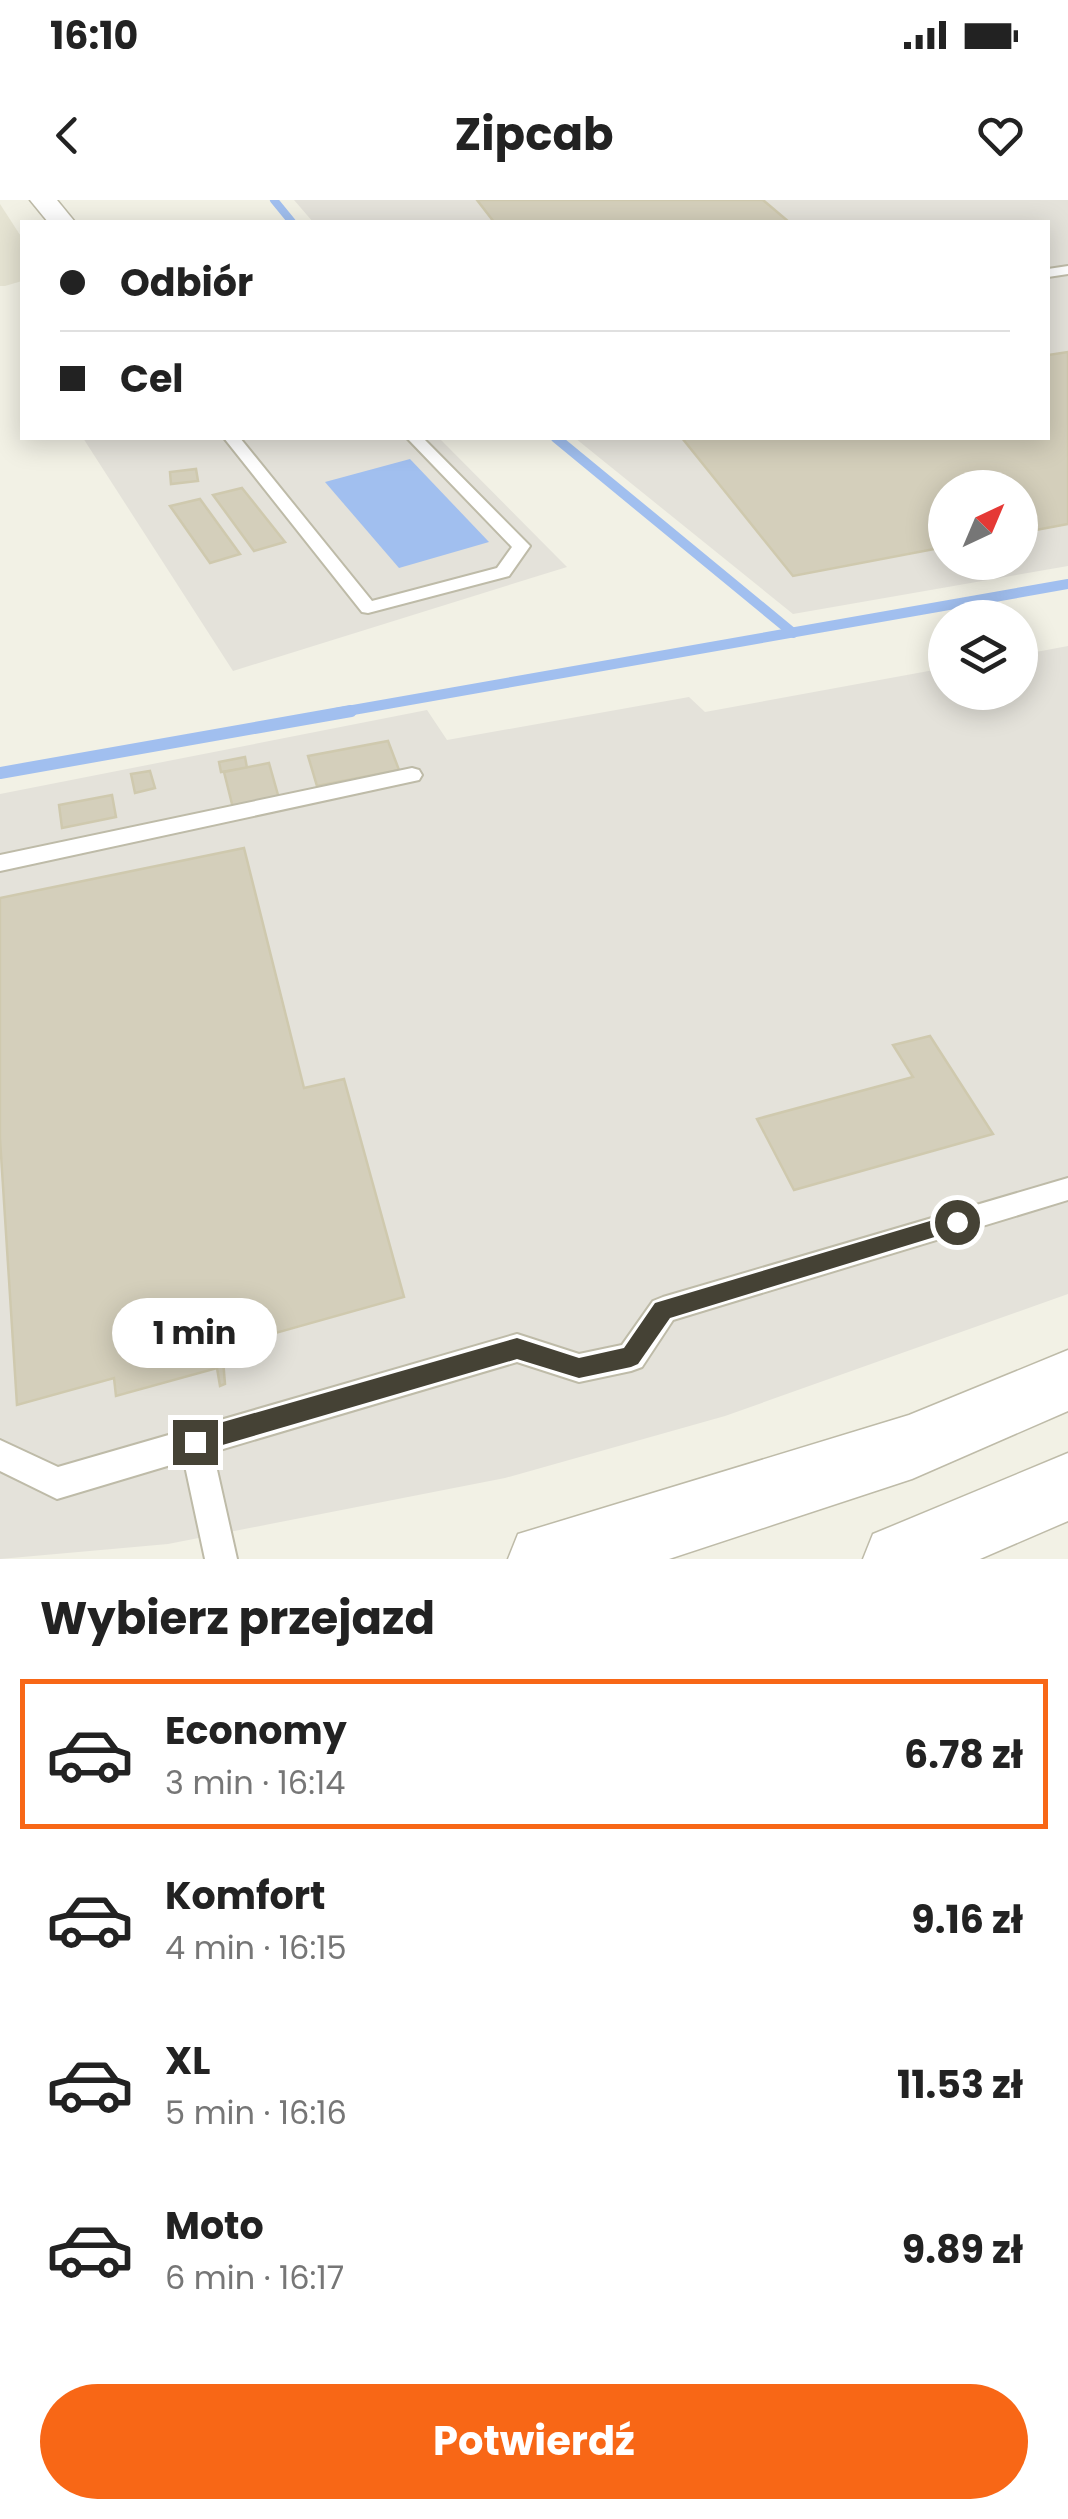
<!DOCTYPE html>
<html lang="pl">
<meta charset="utf-8">
<style>
:root{--surface:#fff;--page:#f6f6f6;--text:#222;--muted:#767676;--line:#e0e0e0;--accent:#f86716}
body{margin:0;font-family:Poppins,sans-serif;background:var(--page);color:var(--text);height:100vh;display:flex;flex-direction:column;font-size:38px;white-space:nowrap}
*{box-sizing:border-box;margin:0}
p{font-size:32px;color:var(--muted)}
.icon{flex:none;width:55px;height:55px;fill:none;stroke:currentColor;stroke-width:2;stroke-linecap:round;stroke-linejoin:round}
.map{position:relative;height:1359px;overflow:hidden}
.panel{display:flex;flex-direction:column;background:var(--surface);flex:1}
.panel>*{flex:none}
.banner{position:absolute;left:20px;top:20px;width:1030px;height:220px;border-radius:0px;box-shadow:0 5px 25px #0003;display:grid;align-content:center;height:220px;padding:0 40px;background:var(--surface)}
.needle{width:65px;rotate:44deg}
.buttons{position:absolute;left:928px;top:270px;display:grid;gap:20px}
.buttons a{display:grid;place-items:center;width:110px;height:110px;border-radius:50%;background:var(--surface);box-shadow:0 5px 25px #0003;font-size:50px}
.end{position:absolute;width:45px;height:45px;margin:-22px;border:12px solid #454235;background:#fff;box-shadow:0 0 0 5px #fff}
.from{border-radius:50%}
.bubble{position:absolute;height:70px;border-radius:35px;background:var(--surface);box-shadow:0 5px 25px #0003;font-size:32px;font-weight:700;line-height:70px;text-align:center}
.banner b{display:flex;align-items:center;gap:35px;height:95px;font-size:38px}
.banner b+b{border-top:2px solid var(--line)}
.banner i{width:25px;height:25px;background:var(--text)}
ul{padding:0;list-style:none}
li{display:flex;align-items:center;gap:30px;height:150px;margin:0 20px 15px;padding:0 20px;border:5px solid transparent;border-radius:0px}
li div{flex:1}
li b{display:block;font-size:38px}
li em{font-style:normal;font-weight:700}
li.active{border-color:var(--accent)}
li>.icon{width:90px;height:90px;stroke-width:1.5}
h2{padding:0 40px;font-size:45px;line-height:120px}
.action{display:flex;gap:20px;margin-top:auto;padding:20px 40px}
.action a{flex:1;height:115px;border-radius:60px;background:var(--accent);color:#fff;font-size:40px;font-weight:700;line-height:115px;text-align:center}
.status{display:flex;justify-content:space-between;align-items:center;height:70px;padding:0 50px;background:var(--surface);direction:ltr}
.status svg{height:28px;fill:currentColor}
header{display:flex;justify-content:space-between;align-items:center;height:130px;padding:0 40px;background:var(--surface);font-size:45px;font-weight:700}
.map>svg:first-child{display:block}
</style>
<div class="status"><b>16:10</b><svg viewBox="0 0 49 12"><path d="M0 12V9h3v3zM5 12V6h3v6zM10 12V3h3v9zM15 12V0h3v12zM26 1h20v11H26zM47 4h2v5h-2z"/></svg></div>
<header><svg class="icon" aria-label="back" viewBox="0 0 24 24"><path d="M15 5l-7 7 7 7"/></svg>Zipcab<svg class="icon" aria-label="heart" viewBox="0 0 24 24"><path d="M12 20l-8-8c-3-5 5-10 8-4 3-6 11-1 8 4z"/></svg></header>
<div class="map">
<svg width="1068" height="1359" viewBox="0 0 1068 1359">
<rect width="100%" height="100%" fill="#f2f1e5"/>
<path fill="#e6e4d3" d="M0,4L22,38V81L5,86H0Z"/>
<g fill="#e4e2da" fill-rule="evenodd">
<path d="M294,0H1068V366L793,414L575,238H1048V22H313ZM945,288H1020V362H945Z"/>
<path d="M83,238H439L567,367L233,471Z"/>
<path d="M1068,446V1094L725,1216L505,1278L168,1344L0,1359V594L427,510L447,540L689,497L705,512L945,468V492H1020V455Z"/>
</g>
<path fill="#a1bfef" d="M410,259L489,342L399,368L325,282Z"/>
<g fill="none" stroke-linecap="round" stroke-linejoin="round">
<path stroke="#a1bfef" stroke-width="8" d="M274,0L292,22"/>
<g stroke="#a1bfef" stroke-width="10">
<path d="M556,238L793,433"/>
<path d="M336,513L1068,384"/>
</g>
<path stroke="#a1bfef" stroke-width="12" d="M0,573L351,511"/>
</g>
<g fill="#d4cfbb" stroke="#cfc9ae" stroke-width="2.5">
<path d="M477,0H763L789,22H494Z"/>
<path d="M1068,152V324L1020,333V288H945V347L793,376L682,238H1048V155Z"/>
<path d="M196,269L198,281L171,284L170,272Z"/>
<path d="M242,288L285,342L254,351L213,295Z"/>
<path d="M200,299L240,354L210,363L170,306Z"/>
<path d="M388,541L399,570L317,586L308,556Z"/>
<path d="M245,557L247,568L221,572L219,562Z"/>
<path d="M269,563L280,602L234,612L224,572Z"/>
<path d="M150,571L155,588L135,593L131,574Z"/>
<path d="M112,595L116,617L62,628L59,605Z"/>
<path d="M244,648L304,888L344,879L404,1097L222,1148L225,1184L220,1186L217,1168L116,1196L114,1178L17,1205L0,939V698Z"/>
<path d="M930,836L993,934L794,990L757,919L913,877L893,845Z"/>
</g>
<g fill="none" stroke-linecap="round" stroke-linejoin="round">
<defs>
<g id="lane">
<path d="M1068,66V74L1048,77V69Z"/>
<path d="M224,238H240L372,401L497,368L512,347L407,238H423L530,346L509,376L368,413L362,412Z"/>
<path d="M412,568L419,570L422,575L419,580L0,671V655Z"/>
<path d="M1068,978V1000L673,1120L642,1167L631,1171L579,1182L517,1162L213,1252L237,1359H205L184,1261L57,1299L0,1271V1240L58,1267L517,1134L579,1154L622,1145L653,1101L663,1097Z"/>
</g>
<g id="street">
<path d="M30,0H57L75,22H48Z"/>
<path d="M1068,1150V1211L912,1279L669,1359H508L518,1334L909,1215Z"/>
<path d="M1068,1253V1321L980,1359H863L873,1334Z"/>
</g>
</defs>
<use href="#lane" stroke="#bebba8" stroke-width="4"/>
<use href="#street" stroke="#bebba8" stroke-width="3"/>
<use href="#lane" fill="#fff" fill-rule="evenodd"/>
<use href="#street" fill="#fff" fill-rule="evenodd"/>
</g>
<path fill="#454235" d="M957,1013L967,1022L964,1028L670,1118L638,1164L631,1167L579,1178L517,1159L195,1253L184,1242L195,1230L517,1138L579,1158L624,1148L655,1103Z"/>
</svg>
<div class="buttons">
<a><svg class="needle" viewBox="-14 -14 28 28"><path d="M0-13l5 13h-10z" fill="#e53935"/><path d="M0 13l5-13h-10z" fill="#767676"/></svg></a>
<a><svg class="icon" aria-label="layers" viewBox="0 0 24 24"><path d="M12 4l9 5-9 5-9-5zM3 14l9 5 9-5"/></svg></a>
</div>
<i class="end from" style="left:957px;top:1022px"></i>
<i class="end" style="left:195px;top:1242px"></i>
<div class="bubble" style="left:112px;top:1098px;width:165px">1 min</div>
<div class="banner">
<b><i class="from"></i>Odbiór</b>
<b><i></i>Cel</b>
</div>
</div>
<section class="panel">
<h2>Wybierz przejazd</h2>
<ul>
<li class="active"><svg class="icon" aria-label="car" viewBox="0 0 24 24"><path d="M5 17H2v-5l4-1 3-4h7l3 4 3 1v5h-3M9 17h6M6 11h13"/><circle cx="7" cy="17" r="2"/><circle cx="17" cy="17" r="2"/></svg><div><b>Economy</b><p>3 min · 16:14</p></div><em>6.78 zł</em></li>
<li><svg class="icon" aria-label="car" viewBox="0 0 24 24"><path d="M5 17H2v-5l4-1 3-4h7l3 4 3 1v5h-3M9 17h6M6 11h13"/><circle cx="7" cy="17" r="2"/><circle cx="17" cy="17" r="2"/></svg><div><b>Komfort</b><p>4 min · 16:15</p></div><em>9.16 zł</em></li>
<li><svg class="icon" aria-label="car" viewBox="0 0 24 24"><path d="M5 17H2v-5l4-1 3-4h7l3 4 3 1v5h-3M9 17h6M6 11h13"/><circle cx="7" cy="17" r="2"/><circle cx="17" cy="17" r="2"/></svg><div><b>XL</b><p>5 min · 16:16</p></div><em>11.53 zł</em></li>
<li><svg class="icon" aria-label="car" viewBox="0 0 24 24"><path d="M5 17H2v-5l4-1 3-4h7l3 4 3 1v5h-3M9 17h6M6 11h13"/><circle cx="7" cy="17" r="2"/><circle cx="17" cy="17" r="2"/></svg><div><b>Moto</b><p>6 min · 16:17</p></div><em>9.89 zł</em></li>
</ul>
<div class="action"><a>Potwierdź</a></div>
</section>
